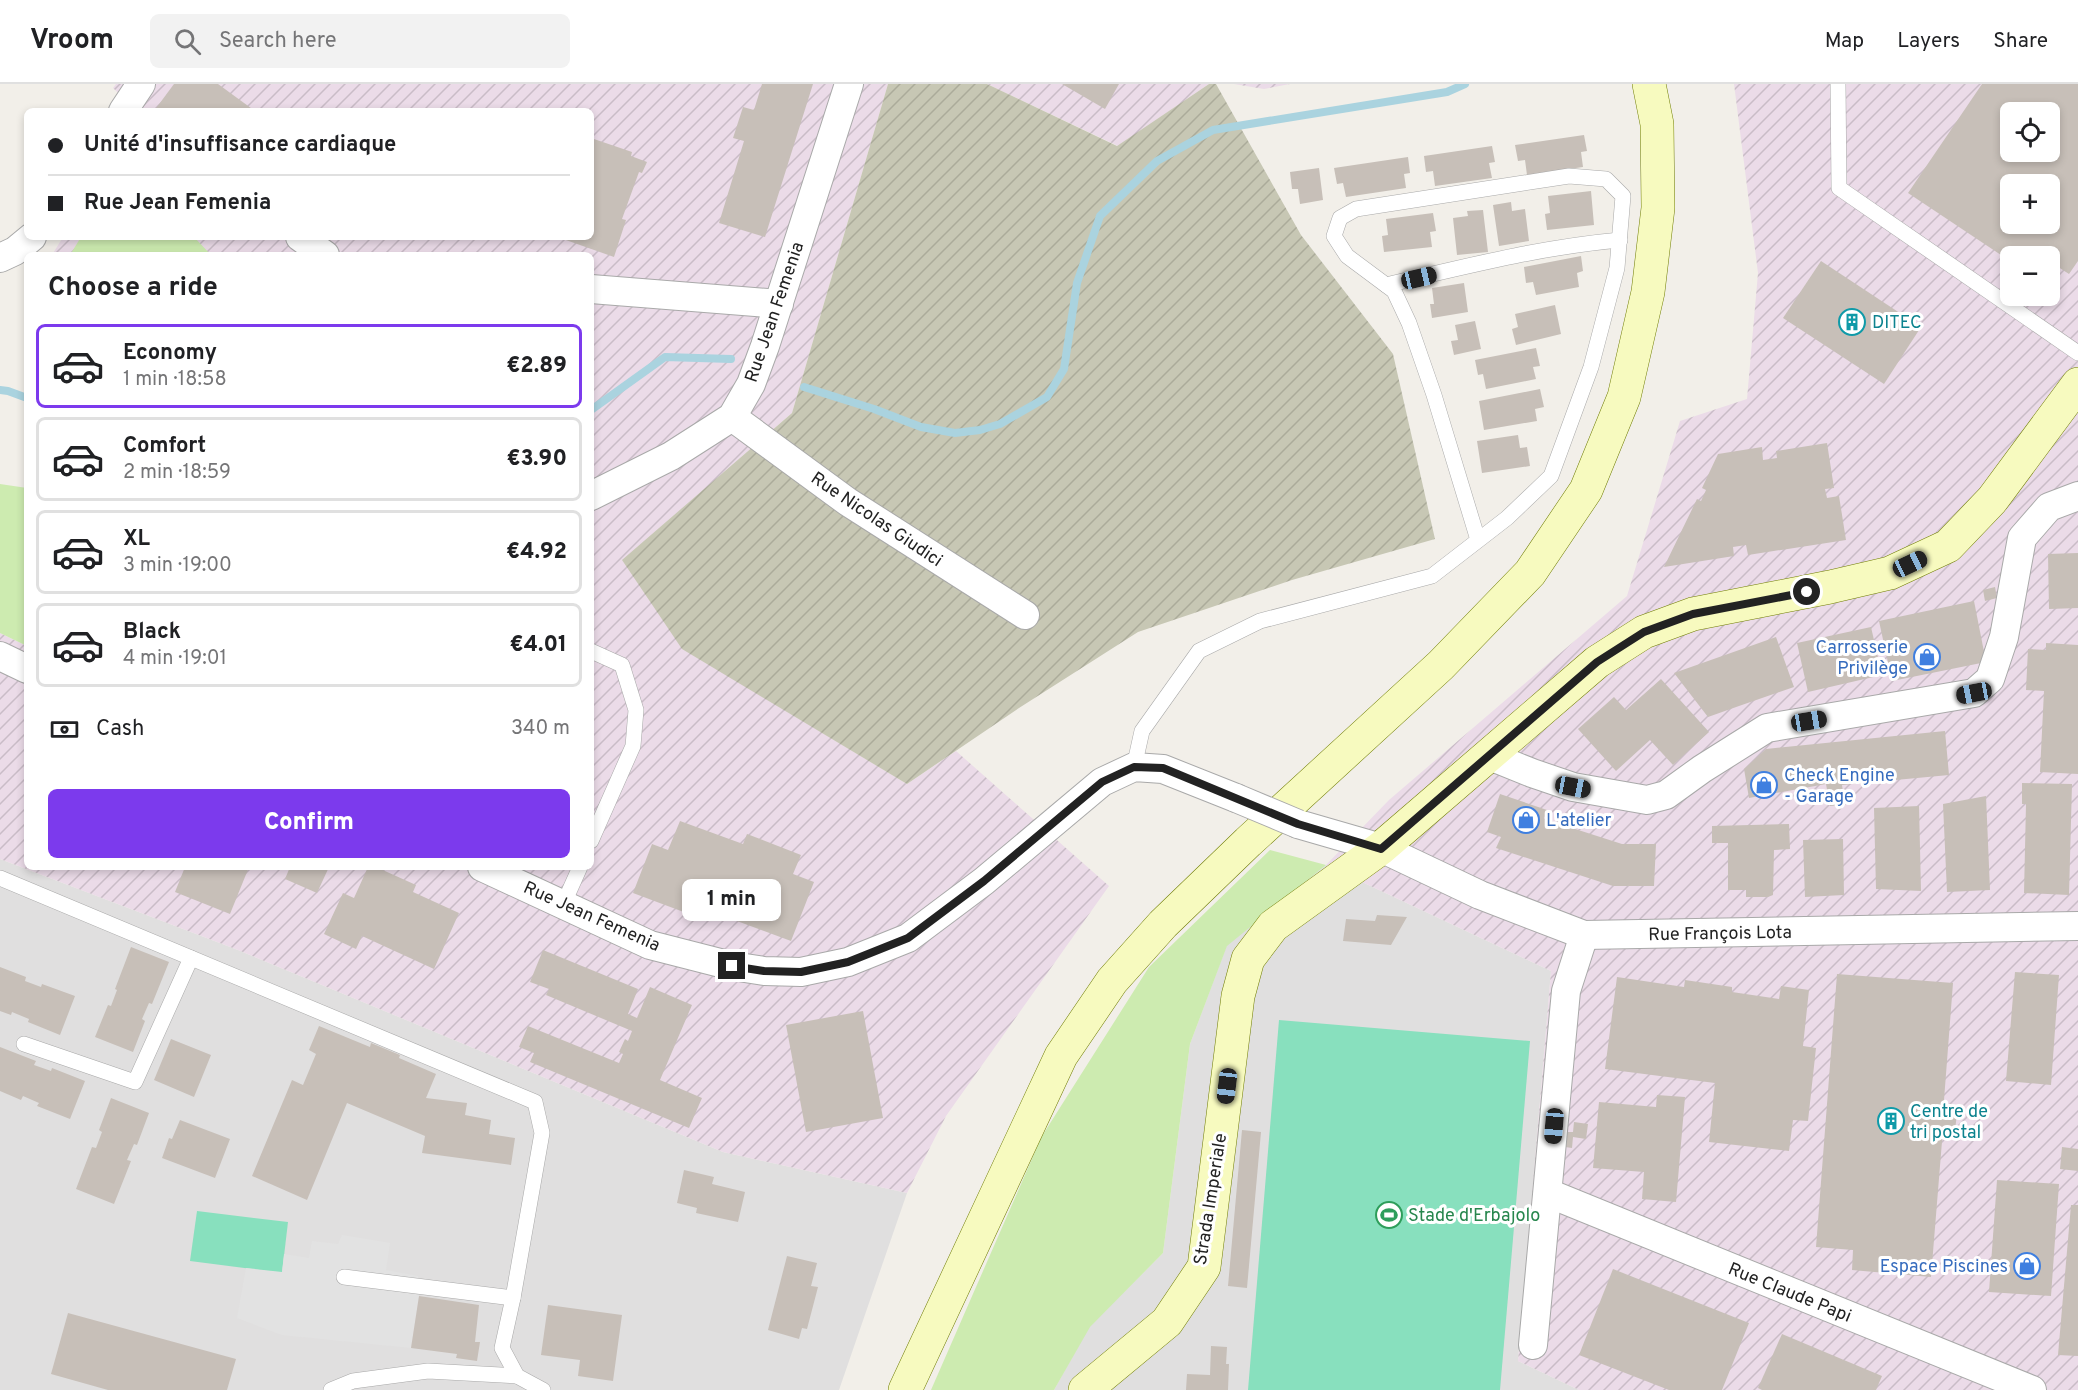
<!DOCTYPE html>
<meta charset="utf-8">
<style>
:root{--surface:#fff;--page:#f2f2f2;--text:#202124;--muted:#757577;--line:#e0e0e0;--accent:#7c3aed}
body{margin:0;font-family:Overpass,sans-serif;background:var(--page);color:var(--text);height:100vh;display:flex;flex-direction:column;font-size:22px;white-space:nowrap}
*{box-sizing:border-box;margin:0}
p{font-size:20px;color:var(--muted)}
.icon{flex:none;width:33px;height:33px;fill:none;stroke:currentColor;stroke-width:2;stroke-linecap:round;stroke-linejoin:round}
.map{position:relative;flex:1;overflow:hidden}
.panel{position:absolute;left:24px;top:168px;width:570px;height:618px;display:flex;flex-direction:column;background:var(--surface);border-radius:9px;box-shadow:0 3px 9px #0003}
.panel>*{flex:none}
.guide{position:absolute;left:24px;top:24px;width:570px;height:132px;border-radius:9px;box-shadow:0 3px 9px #0003;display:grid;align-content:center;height:132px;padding:0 24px;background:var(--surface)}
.tools{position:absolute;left:2000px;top:18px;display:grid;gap:12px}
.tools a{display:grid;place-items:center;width:60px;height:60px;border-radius:9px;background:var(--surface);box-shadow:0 3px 9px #0003;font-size:30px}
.end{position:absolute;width:27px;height:27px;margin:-14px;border:8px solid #222;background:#fff;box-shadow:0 0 0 3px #fff}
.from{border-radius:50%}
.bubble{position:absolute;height:42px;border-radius:9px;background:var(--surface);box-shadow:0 3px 9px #0003;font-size:20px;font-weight:800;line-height:42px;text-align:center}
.car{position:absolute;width:18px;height:36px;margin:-18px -9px;border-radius:8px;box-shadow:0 0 4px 2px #0007;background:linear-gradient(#222 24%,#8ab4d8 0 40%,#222 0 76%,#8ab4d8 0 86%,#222 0)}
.guide b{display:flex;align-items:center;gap:21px;height:57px;font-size:22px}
.guide b+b{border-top:2px solid var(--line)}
.guide i{width:15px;height:15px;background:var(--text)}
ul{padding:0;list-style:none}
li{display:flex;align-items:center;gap:18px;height:84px;margin:0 12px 9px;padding:0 12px;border:3px solid var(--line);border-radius:9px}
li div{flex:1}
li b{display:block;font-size:22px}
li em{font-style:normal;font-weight:800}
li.active{border-color:var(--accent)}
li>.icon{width:54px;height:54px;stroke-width:1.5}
h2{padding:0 24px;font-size:27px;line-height:72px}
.pay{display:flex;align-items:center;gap:15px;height:66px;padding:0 24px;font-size:22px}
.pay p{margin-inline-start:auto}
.button{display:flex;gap:12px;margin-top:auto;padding:12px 24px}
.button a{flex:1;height:69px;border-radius:9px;background:var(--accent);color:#fff;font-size:24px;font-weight:800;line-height:69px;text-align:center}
header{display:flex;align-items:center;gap:36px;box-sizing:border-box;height:84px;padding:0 30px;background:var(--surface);border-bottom:2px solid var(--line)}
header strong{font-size:28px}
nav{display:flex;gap:33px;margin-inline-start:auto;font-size:21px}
.search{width:420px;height:54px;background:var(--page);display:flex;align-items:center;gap:15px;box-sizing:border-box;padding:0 21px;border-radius:9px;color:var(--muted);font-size:22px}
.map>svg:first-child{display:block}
</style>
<header>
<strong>Vroom</strong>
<div class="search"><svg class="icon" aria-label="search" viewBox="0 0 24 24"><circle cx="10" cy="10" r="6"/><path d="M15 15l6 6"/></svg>Search here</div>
<nav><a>Map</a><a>Layers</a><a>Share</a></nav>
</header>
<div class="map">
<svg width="2078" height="1306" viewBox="0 0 2078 1306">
<defs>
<pattern id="industrial-furrows" width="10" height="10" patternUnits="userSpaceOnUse" patternTransform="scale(1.5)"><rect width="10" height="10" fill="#ebdbe8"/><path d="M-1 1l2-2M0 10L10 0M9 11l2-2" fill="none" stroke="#c9bcc7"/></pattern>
<pattern id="construction-furrows" width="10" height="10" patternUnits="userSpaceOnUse" patternTransform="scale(1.5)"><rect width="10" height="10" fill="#c7c7b4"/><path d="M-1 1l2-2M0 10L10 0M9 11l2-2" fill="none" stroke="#abab9a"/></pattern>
</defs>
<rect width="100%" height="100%" fill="#f2efe9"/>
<g fill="#e0dfdf">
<path d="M0,775L238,866L723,1068L907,1109L839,1306H0Z"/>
<path d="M1326,781L1551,887L1518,1277L1579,1306H1054L1089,1243L1163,1169L1190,960L1227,861Z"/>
</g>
<g fill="url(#industrial-furrows)" fill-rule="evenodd">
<path d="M116,0H888L792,329L623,476L821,648L907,700L956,667L1109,802L946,1032L907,1109L723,1068L238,866L0,775V549L27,562V783H591V171H52L63,153H591V27H137L113,4Z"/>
<path d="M987,0H1209L1118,62Z"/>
<path d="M1234,0H1290L1264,5Z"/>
<path d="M1734,0H2078V1306H1579L1518,1277L1551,887L1326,781L1389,716L1627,512L1680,337L1747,315L1758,189ZM2010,28H2049V68H2010ZM2010,100H2049V140H2010ZM2010,172H2049V212H2010Z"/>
</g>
<path fill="url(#construction-furrows)" d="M888,0H987L1117,62L1209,0H1216L1301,151L1393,270L1435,455L1292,496L1138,548L1019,624L907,700L682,565L622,476L792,329Z"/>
<g fill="#cdebb0">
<path d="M81,153H194L211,171H70Z"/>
<path d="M0,400L27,404V562L0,549Z"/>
<path d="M1270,766L1326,781L1227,862L1190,960L1163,1169L1090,1243L1054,1306H931L1042,1052L1149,883Z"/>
</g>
<g fill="#88e0be">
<path d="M1279,936L1530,957L1500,1306H1248Z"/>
<path d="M197,1127L288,1138L282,1189L190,1177Z"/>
</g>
<path fill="#e2e2e2" d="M342,1151L390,1159L386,1186L418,1192L419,1212L411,1264L282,1251L237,1234L246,1184L282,1188L284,1170L309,1174L312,1157L338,1160Z"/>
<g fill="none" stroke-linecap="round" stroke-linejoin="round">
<g stroke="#aad3df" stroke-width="8">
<path d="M804,303L874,325L921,343L955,349L980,346L1000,340L1047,313L1064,285L1077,199L1100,132L1157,77L1213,46L1447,8L1465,0"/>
<path d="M0,306L8,307L27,314"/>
<path d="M591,326L665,273L731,275"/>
</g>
</g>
<g fill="#c7bfb8" fill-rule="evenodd">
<path d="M174,0H218L255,27H154Z"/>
<path d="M762,0H813L765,153L719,139L744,57L733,54L743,23L754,26Z"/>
<path d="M1062,0H1119L1105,25Z"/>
<path d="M1982,0H2078V177L2069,190L2049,177V172H2043L2038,170L2036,172H2010V177L1908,109ZM2010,28H2049V68H2010ZM2010,100H2049V140H2010Z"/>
<path d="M1584,51L1587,67L1581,68L1583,83L1527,91L1525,76L1518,77L1515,61Z"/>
<path d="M591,54L632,68L631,72L647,78L642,89L639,88L622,135L626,136L614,173L563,155L564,153H591Z"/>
<path d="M1492,62L1495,78L1489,79L1492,94L1435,102L1433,87L1426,88L1424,72Z"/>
<path d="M1408,73L1410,89L1404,90L1406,104L1346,113L1343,99L1337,100L1334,84Z"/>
<path d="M1319,84L1323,116L1300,120L1298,105H1292L1290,88Z"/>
<path d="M1591,107L1594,141L1547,146L1545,130L1550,129L1548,112Z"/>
<path d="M1511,118L1512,127L1525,125L1529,157L1499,162L1493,121Z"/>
<path d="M1483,126L1488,168L1457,171L1453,134L1468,132L1467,127Z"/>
<path d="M1433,129L1436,147L1430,148L1432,163L1384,168L1382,152L1388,151L1386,135Z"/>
<path d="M1581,172L1583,187L1577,189L1579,203L1536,211L1533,198L1526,199L1524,183Z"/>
<path d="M1821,177L1921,243L1884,300L1783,234Z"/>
<path d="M1464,199L1468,228L1432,234L1430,220H1434L1432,204Z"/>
<path d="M1555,221L1561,250L1516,261L1512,245L1518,243L1515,230Z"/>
<path d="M1475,237L1481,265L1454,271L1451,257L1458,256L1455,241Z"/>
<path d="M1536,264L1540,282L1533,283L1536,295L1486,305L1483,290L1478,291L1475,276Z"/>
<path d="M1540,305L1544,323L1535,325L1537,337L1484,346L1479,317Z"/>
<path d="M1518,351L1520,364L1527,363L1530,382L1482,389L1477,357Z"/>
<path d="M1827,359L1834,404L1825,405L1827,414L1839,412L1846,456L1748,471L1746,461L1733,463L1734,472L1664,483L1697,415L1701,417L1706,406L1702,404L1718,370L1762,363L1763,376L1777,374L1776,367Z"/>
<path d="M2078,469V524L2049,525L2048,470Z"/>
<path d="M1995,503L1997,514L1985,517L1983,506Z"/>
<path d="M1974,517L1986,578L1892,597L1879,537Z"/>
<path d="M1871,543L1882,591L1808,608L1797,559Z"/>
<path d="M1776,553L1794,603L1739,622L1708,633L1674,589Z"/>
<path d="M2046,559L2078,561V690L2040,688L2044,607L2026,606L2028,565L2046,566Z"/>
<path d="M1661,595L1709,648L1673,681L1650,656L1616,687L1578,645L1614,613L1626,626Z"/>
<path d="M1945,647L1949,691L1842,701L1845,721L1830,722L1826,700L1749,714L1744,685L1766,665Z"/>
<path d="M2022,699L2072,700L2069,811L2024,809L2026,720H2022Z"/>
<path d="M1500,710L1547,726L1544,735L1622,760H1656L1654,802H1613L1496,764L1501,753L1487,748Z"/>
<path d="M1986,712L1990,806L1947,808L1943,720Z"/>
<path d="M1919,722L1921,807L1876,805L1874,724Z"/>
<path d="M680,737L743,760L747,750L801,771L793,790L814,798L791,857L718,830L721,820L704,814L697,833L633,809L652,760L668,766Z"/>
<path d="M1789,740L1790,765L1774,766L1773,811L1768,813H1746V806H1728V759H1712V742Z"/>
<path d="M1843,755L1844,811L1805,813L1803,756Z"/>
<path d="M185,783H249L230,830L175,808Z"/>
<path d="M290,783H329L317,809L285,795Z"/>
<path d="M368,783H376L416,801L413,808L459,829L434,885L362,852L356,865L324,850L343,809L354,814Z"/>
<path d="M1377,831L1407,833L1391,861L1343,857L1346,835L1375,837Z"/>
<path d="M131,863L169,878L152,920L149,919L142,935L145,937L133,968L95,953L108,921L111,922L117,906L115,905Z"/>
<path d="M543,866L638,905L628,930L637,934L650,903L692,921L660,996L702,1014L689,1044L530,978L534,969L519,963L528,942L619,979L623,970L619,968L625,955L628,957L632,947L546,911L549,905L530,898Z"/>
<path d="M0,883L26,893L25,897L41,903L42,900L75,912L60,951L28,938L29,935L12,928L11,931L0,927Z"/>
<path d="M2015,888L2059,891L2051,1001L2006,997Z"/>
<path d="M1837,890L1953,899L1943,1029L1957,1030L1955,1046L1943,1045L1931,1193L1852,1186L1853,1166L1816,1163Z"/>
<path d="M1617,893L1684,903L1685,896L1732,903V908L1779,915L1781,902L1809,906L1803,962L1816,964L1808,1037L1793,1036L1789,1067L1709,1058L1715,999L1605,985Z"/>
<path d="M863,927L883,1034L806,1048L786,941Z"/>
<path d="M319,942L370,963L371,959L400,971L399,974L436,990L426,1014L467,1019L465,1031L491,1036L489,1050L515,1054L511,1081L422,1069L425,1052L347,1019L307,1116L252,1092L292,996L303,1001L316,970L309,966Z"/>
<path d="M171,955L211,971L194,1013L154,996Z"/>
<path d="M0,963L36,977L34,981L51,987L52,984L85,997L70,1035L37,1022L39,1019L23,1012L21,1016L0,1007Z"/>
<path d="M1657,1011L1685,1013L1676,1118L1642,1115L1644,1088L1593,1084L1599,1018L1656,1023Z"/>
<path d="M111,1014L149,1029L137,1061L134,1060L127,1076L131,1077L114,1120L76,1105L92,1063L96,1064L102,1048L99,1046Z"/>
<path d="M180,1036L230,1055L215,1094L162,1074L169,1054L172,1055Z"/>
<path d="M1574,1038L1588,1040L1586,1055L1573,1053L1572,1064L1565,1063L1567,1048H1573Z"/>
<path d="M1242,1046L1261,1048L1247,1204L1228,1202Z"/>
<path d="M2062,1063L2078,1065V1087L2060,1085Z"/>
<path d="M684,1086L714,1093L712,1100L745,1108L738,1138L696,1129L697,1124L677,1119Z"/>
<path d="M1997,1096L2059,1100L2051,1212L1989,1208Z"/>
<path d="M2071,1121H2078V1272L2058,1271Z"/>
<path d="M787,1172L817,1179L811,1202L818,1203L807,1245L802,1244L799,1255L768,1246Z"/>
<path d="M1613,1185L1749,1239L1722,1306H1669L1579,1271Z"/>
<path d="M419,1212L479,1221L475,1258H480L477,1277L456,1274L457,1270L411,1264Z"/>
<path d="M548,1221L622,1231L613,1297L578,1292L580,1276L541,1271Z"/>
<path d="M68,1229L236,1275L227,1306H108L51,1290Z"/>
<path d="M1782,1250L1882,1292L1876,1306H1762L1758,1304Z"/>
<path d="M1211,1262L1227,1263L1226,1280H1229L1228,1306H1186L1187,1290L1210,1291Z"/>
</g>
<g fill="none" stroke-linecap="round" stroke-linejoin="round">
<defs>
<g id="lane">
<path d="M1838,0L1839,104L2078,269"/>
<path d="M1386,201C1463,183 1541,163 1620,156"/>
<path d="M591,567L622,581L636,626L633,662L591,757"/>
<path d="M1134,683L1142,647L1199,567L1260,537L1432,492L1507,434L1551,392L1591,283L1617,184L1623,112L1606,95L1569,92L1356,125L1340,134L1334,152L1347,172L1394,207L1409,239L1434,311L1478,456"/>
<path d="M0,794L535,1018L542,1049L513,1214L502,1264L517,1292L543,1306"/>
<path d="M563,821L580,783"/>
<path d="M24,960L135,998L191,874"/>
<path d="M344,1193L513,1214"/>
<path d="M331,1306L353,1297L428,1287L517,1292"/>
</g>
<g id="street">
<path d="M123,27L141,0"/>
<path d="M300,153L325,171"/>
<path d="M0,174L15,167L32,153"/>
<path d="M591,205L779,220"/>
<path d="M732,333L848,418L1025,531"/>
<path d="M591,412L671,372L732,333L751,300L765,262L849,0"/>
<path d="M0,572L27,585"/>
<path d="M1490,672L1532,689L1573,703L1647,716L1666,711L1702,685L1767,644L1974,609L1990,595L2004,553L2022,454L2049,423L2078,412"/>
<path d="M1298,740L1381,764L1480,811L1584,851L2078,842"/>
<path d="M482,783L650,861L732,882L764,887L801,888L848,878L908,854L984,797L1102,698L1134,683L1163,685L1236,714"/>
<path d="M1548,1109L2032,1306"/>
<path d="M1533,1261L1566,907L1584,851"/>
</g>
<g id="secondary">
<path d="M905,1306L1061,972L1112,897L1163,840L1248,758L1441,581L1530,489L1586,406L1624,313L1648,208L1658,124L1657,40L1649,0"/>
<path d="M1085,1306L1167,1238L1204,1183L1238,912L1248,875L1273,842L1381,764L1597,578L1644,548L1693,530L1830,503L1890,489L1948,462L1992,416L2078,300"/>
</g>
</defs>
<use href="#lane" stroke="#a9a9a9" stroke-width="16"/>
<use href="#street" stroke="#a9a9a9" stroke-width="30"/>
<use href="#secondary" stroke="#707d05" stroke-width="34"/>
<use href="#lane" stroke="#fff" stroke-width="15"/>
<use href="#street" stroke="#fff" stroke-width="28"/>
<use href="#secondary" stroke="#f7fabf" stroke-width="33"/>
<defs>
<path id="street-bridge" d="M1236,714L1298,740"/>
</defs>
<use href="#street-bridge" stroke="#a9a9a9" stroke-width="30" stroke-linecap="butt"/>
<use href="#street-bridge" stroke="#fff" stroke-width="28"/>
</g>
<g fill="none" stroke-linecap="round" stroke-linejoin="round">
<path stroke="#222" stroke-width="8" d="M732,882L764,887L801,888L848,878L908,854L984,797L1102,698L1134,683L1163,684L1298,740L1381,765L1597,578L1644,548L1693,530L1807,508"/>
</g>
<defs>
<symbol id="building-ring" viewBox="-11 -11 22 22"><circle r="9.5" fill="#fff" stroke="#0f9aa8" stroke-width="1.5"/><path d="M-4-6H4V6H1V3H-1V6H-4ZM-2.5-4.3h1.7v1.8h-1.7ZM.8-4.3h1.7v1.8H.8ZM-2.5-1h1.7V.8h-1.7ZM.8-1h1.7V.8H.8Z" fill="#0f9aa8"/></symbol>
<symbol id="shop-ring" viewBox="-11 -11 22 22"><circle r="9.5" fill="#fff" stroke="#3f7fe0" stroke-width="1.5"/><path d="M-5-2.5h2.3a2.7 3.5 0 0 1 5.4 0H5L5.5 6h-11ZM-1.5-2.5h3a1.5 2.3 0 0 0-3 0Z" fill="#3f7fe0"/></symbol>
<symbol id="stadium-ring" viewBox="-11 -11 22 22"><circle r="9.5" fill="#fff" stroke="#2e9e5b" stroke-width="1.5"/><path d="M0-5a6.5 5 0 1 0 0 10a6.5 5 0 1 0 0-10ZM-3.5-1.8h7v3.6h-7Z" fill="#2e9e5b"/></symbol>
</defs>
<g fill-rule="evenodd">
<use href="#building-ring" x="1837" y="223" width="30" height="30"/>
<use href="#shop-ring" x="1912" y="558" width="30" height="30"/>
<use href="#shop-ring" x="1749" y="686" width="30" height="30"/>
<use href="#shop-ring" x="1511" y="721" width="30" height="30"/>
<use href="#building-ring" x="1876" y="1022" width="30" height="30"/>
<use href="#stadium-ring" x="1374" y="1116" width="30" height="30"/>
<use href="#shop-ring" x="2012" y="1167" width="30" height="30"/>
</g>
<g text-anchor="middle" stroke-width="6" stroke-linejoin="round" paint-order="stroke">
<g font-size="18" fill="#222" stroke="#fff">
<text transform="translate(774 228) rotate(-71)" y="6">Rue Jean Femenia</text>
<text transform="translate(877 435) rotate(34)" y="6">Rue Nicolas Giudici</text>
<text transform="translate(592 832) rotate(24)" y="6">Rue Jean Femenia</text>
<text transform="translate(1720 849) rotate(-1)" y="6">Rue François Lota</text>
<text transform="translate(1210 1115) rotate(-81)" y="6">Strada Imperiale</text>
<text transform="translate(1790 1208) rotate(22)" y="6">Rue Claude Papi</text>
</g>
<g font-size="18" fill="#0d838f" stroke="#fff" text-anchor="start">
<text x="1872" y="244">DITEC</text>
<text x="1910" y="1033">Centre de<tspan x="1910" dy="21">tri postal</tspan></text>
</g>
<g font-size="18" fill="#366cbe" stroke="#fff" text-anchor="end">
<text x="1908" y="569">Carrosserie<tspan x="1908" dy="21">Privilège</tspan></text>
<text x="1784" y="697" text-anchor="start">Check Engine<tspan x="1784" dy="21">- Garage</tspan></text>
<text x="1546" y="742" text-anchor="start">L'atelier</text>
<text x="2008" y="1188">Espace Piscines</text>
</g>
<g font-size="18" fill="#27864d" stroke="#fff" text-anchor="start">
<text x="1408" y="1137">Stade d'Erbajolo</text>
</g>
</g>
</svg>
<div class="tools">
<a><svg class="icon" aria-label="locate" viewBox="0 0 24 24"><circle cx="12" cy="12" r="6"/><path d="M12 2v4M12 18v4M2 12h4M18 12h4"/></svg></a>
<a>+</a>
<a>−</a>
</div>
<i class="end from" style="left:1807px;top:508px"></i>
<i class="end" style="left:732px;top:882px"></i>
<div class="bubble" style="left:682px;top:795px;width:99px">1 min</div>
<i class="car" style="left:1419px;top:194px;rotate:77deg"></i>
<i class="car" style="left:1910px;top:480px;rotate:65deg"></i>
<i class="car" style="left:1974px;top:609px;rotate:259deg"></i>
<i class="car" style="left:1809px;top:637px;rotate:81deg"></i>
<i class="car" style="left:1573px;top:703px;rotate:101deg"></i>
<i class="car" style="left:1227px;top:1002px;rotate:187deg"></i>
<i class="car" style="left:1554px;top:1042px;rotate:185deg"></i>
<div class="guide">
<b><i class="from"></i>Unité d'insuffisance cardiaque</b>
<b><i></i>Rue Jean Femenia</b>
</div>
<section class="panel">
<h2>Choose a ride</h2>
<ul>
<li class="active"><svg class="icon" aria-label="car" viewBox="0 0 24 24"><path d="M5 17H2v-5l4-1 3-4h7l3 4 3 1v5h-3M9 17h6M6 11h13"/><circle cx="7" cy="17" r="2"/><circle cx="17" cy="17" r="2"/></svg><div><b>Economy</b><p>1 min · 18:58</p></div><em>€2.89</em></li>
<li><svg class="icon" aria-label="car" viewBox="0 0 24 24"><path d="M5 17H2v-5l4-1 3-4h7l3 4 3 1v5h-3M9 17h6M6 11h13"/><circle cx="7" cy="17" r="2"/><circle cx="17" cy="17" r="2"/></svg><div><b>Comfort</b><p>2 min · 18:59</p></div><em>€3.90</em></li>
<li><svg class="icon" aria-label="car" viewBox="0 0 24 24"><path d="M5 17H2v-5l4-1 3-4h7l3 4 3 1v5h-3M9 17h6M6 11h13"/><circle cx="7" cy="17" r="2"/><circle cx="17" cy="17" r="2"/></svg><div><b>XL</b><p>3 min · 19:00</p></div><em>€4.92</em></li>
<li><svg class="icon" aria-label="car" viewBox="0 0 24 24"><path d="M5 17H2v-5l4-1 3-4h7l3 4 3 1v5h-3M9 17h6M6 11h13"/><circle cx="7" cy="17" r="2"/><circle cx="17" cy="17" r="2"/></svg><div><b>Black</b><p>4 min · 19:01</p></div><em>€4.01</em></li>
</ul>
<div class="pay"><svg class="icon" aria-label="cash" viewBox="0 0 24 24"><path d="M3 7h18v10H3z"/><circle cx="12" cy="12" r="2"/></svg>Cash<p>340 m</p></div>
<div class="button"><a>Confirm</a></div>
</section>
</div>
